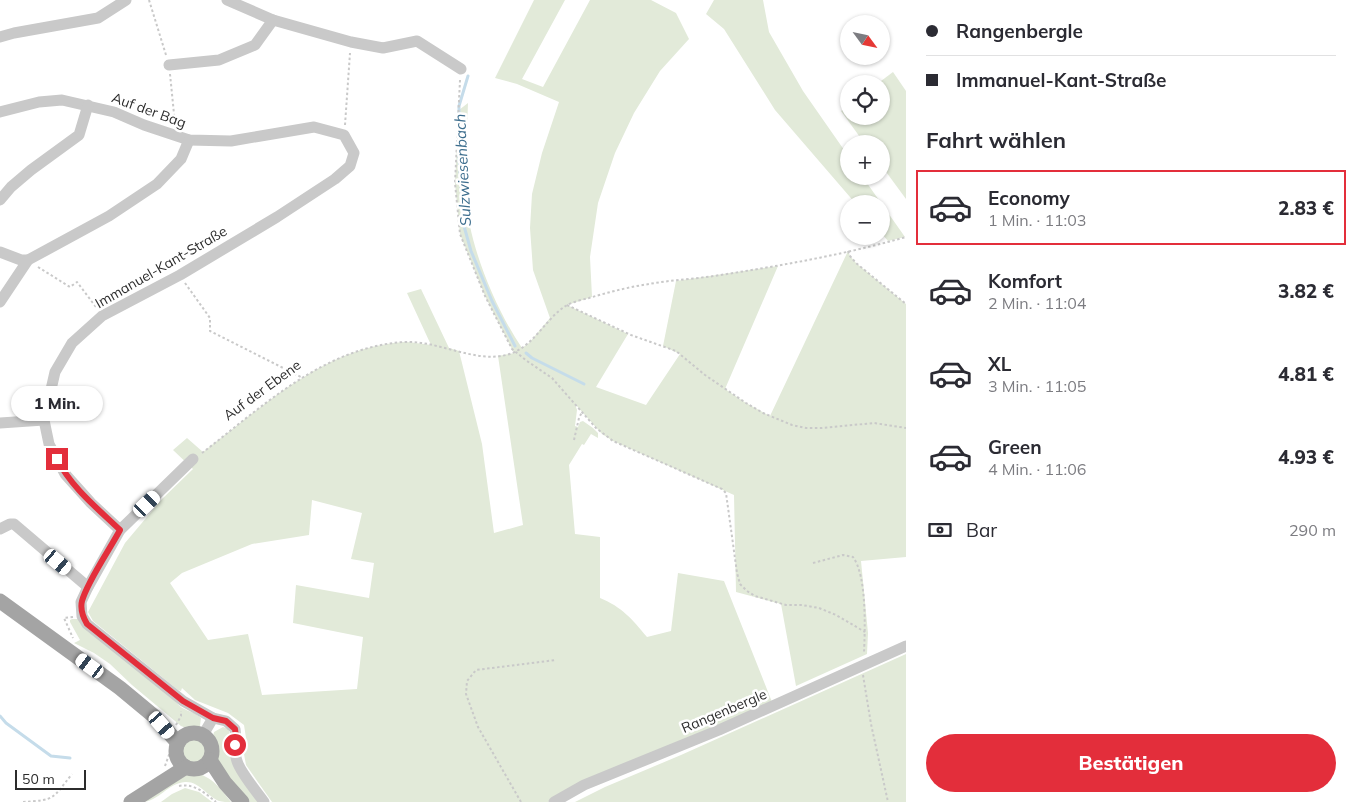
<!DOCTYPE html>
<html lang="de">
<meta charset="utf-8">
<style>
:root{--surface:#fff;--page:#f7f7f7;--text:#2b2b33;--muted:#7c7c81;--line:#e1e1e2;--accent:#e32e3b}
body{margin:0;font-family:Mulish,sans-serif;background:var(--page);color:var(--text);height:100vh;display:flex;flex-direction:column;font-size:19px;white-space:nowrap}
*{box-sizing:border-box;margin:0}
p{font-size:16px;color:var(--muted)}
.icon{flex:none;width:28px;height:28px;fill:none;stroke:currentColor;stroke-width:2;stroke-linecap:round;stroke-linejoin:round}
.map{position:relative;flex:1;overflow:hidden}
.side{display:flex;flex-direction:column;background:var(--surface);width:450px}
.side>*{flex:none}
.hud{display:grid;align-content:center;height:110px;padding:0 20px;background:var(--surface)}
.needle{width:32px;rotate:123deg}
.fabs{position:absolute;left:840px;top:15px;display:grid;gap:10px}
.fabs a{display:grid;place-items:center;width:50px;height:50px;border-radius:50%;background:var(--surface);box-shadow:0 1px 4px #0004;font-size:25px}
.scale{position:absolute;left:15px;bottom:12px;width:71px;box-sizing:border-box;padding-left:5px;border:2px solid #2c2c2c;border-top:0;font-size:14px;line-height:18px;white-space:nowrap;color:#2c2c2c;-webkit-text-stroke:4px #fff;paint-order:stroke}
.end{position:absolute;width:22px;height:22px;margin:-11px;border:6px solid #e32e3b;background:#fff;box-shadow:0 0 0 2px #fff}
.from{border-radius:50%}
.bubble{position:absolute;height:35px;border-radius:18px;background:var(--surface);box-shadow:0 1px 4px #0004;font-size:16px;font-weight:800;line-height:35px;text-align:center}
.car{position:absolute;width:15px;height:30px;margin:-15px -8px;border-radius:6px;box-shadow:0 0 4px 1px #0007;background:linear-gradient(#fff 24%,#345 0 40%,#fff 0 76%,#345 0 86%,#fff 0)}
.hud b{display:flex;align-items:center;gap:18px;height:48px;font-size:19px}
.hud b+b{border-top:1px solid var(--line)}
.hud i{width:12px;height:12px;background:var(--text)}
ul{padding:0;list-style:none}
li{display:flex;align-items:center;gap:15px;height:75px;margin:0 10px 8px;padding:0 10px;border:2px solid transparent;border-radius:0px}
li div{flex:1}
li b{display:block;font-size:19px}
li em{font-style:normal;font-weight:800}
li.on{border-color:var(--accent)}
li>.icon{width:45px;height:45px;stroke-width:1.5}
h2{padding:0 20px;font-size:22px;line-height:60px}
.pay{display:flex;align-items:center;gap:12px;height:55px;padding:0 20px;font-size:19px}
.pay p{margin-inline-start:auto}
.button{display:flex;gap:10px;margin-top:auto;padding:10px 20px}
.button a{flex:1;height:58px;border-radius:30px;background:var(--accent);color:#fff;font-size:20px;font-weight:800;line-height:58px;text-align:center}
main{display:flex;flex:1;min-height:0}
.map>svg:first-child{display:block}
</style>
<main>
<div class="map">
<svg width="906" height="802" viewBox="0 0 906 802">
<rect width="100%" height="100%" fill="#fff"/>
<g fill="#e2ead9" fill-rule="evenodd">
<path d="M534,0H565L522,79L543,87L590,0H651L676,13L689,39L660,71L634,113L615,153L598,203L590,257L592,297L567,305L628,334L596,387L646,405L680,354L663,346L676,281L778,266L725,389L746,403L770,416L848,251L850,256L856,263L906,304V557L861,561L868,633L867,654L796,686L781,604L736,592L734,495L613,441L602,434L575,404L577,410L575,426L578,427L580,422L583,421L593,428L598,433V438L591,434L584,445L582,444L569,465L575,534L600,537V598C622,607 632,619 647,637L671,631L678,573L724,581L772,702L557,795L548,802H272L246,765L244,754L246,738L244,725L228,713L195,700L182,688L181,691L178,690L93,621L88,612L125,543L162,499L193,469L173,450L187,438L203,452C264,406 324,347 404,342C413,342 422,344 431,345L407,293L421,289L449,348L459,351L482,444L494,533L523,525L498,356L514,353L485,296L460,234L455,183L459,110L468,103C467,134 465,165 466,195C468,244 495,308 522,348L529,343L550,318L533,270L530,228L532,194L542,153L559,102L517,84L495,78ZM312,500L362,513L351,559L374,563L369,598L296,585L293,623L363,637L357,689L262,695L248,634L208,640L170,583L182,573L252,544L309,535Z"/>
<path d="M714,0H763L769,32L803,91L849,157V176H862L905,237L888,241L881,233V204H856L775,110L724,29L706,14Z"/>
<path d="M893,72L906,91V199L881,165V144H865L841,111L849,105V116H881V84H877Z"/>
<path d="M72,619H78L175,700C180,711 193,710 201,718L200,726C194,732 188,729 181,726L132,685L110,664L94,653L74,643L80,640L70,622V620Z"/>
<path d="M906,654V802H575L605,787L681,755Z"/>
<path d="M223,727L228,729L259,802H250L227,776L216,757V745L213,736L214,732Z"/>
<circle cx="194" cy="751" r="11"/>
<path d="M190,773C210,773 220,788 231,802C228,802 222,802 219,801C207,796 199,781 185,782C168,783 158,802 142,802Z"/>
<path d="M185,788L199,792L212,802H161L172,794Z"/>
</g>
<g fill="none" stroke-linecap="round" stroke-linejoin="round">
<g stroke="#c5dcea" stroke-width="3">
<path d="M468,76L459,106V159L464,226L471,251L492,301L515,346"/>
<path d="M526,353L532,358L584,384"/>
<path d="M0,716L6,723L51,756L70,758"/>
</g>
<g stroke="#c9c9c9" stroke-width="2" stroke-dasharray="2.5 2.5" stroke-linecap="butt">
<path d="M149,0L166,55"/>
<path d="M170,74L175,124"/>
<path d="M460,80L455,183L460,234L485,296L512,349L527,361L552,378L596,428L613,441L722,489L726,493L737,573L740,584L747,591L755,596L786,605H802L819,608L836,615L865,632"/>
<path d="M345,125L350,53"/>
<path d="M848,251L850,256L856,263L906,304"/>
<path d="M38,267L70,287L77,282L96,307"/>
<path d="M185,283L210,318V331L301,377"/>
<path d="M567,305L631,335L676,351L705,375L746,403L763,413L792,425L806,428H822L874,423L906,428"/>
<path d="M574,440L579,418L582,412"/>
<path d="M202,453C262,407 324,347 404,342C437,340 474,363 506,355C532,349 544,321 564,307C571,302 581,300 589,298C609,292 629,287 649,284C671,280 693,279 714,276C779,266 843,255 906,237"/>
<path d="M813,563L843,555L853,557C867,576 865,629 864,653"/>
<path d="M73,617L64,618L73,638"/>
<path d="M863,675L871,724L888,802"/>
<path d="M176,725L181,716V711"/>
<path d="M165,766L170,752"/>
<path d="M179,786C194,783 205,793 216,802"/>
<path d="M23,802C56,800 52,799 72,774"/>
<path d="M521,802L478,727L466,694L467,681L476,670L556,660"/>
</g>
<g stroke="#c9c9c9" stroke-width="11">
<path d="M227,0L273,20L351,42L383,48L417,41L461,69"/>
<path d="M0,37L14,33L98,18L126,0"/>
<path d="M169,65L219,60L255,45L273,20"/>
<path d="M0,112L39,102L62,100L114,112L144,125L189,140L231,141L314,127L344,135L354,153L350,166L335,179L277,217L180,275L102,316L72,343L55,372L44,420L49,444L65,474L91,503L120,530"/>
<path d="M0,200L11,187L31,170L79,135L88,105"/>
<path d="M0,252L21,260H28"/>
<path d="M0,302L28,260L109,216L157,184L181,159L189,140"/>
<path d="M0,423L44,420"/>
<path d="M193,459L120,530L88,587L81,602L82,616L87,624L183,701L213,718L226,721L235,729C237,740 233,750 237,761C240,772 257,792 264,802"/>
<path d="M0,529L10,524H14L88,587"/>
<path d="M203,735L213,718"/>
<path d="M554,802L584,785L719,730L906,646"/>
</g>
<g stroke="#a4a4a4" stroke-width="15">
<path d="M0,601L120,688L155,717L178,743"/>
<circle cx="194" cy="751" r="18"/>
<path d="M210,760L225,783L242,802"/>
<path d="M131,802L186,767"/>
</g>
</g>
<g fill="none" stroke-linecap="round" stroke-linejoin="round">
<path stroke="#e32e3b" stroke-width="6" d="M57,459C71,487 97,508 120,530C110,549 87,582 82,601C80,609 83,617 87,624L183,701L213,718L226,721L235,729L236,737L235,745"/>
</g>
<g text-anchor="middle" stroke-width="5" stroke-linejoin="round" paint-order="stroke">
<g font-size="14" fill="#2c2c2c" stroke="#fff">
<text transform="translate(149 110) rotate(20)" y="5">Auf der Bag</text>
<text transform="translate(161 267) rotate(-30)" y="5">Immanuel-Kant-Straße</text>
<text transform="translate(262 390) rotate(-36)" y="5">Auf der Ebene</text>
<text transform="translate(724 711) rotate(-23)" y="5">Rangenbergle</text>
</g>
<g font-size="15" font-style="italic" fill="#3c6d8d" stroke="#fff">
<text transform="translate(463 170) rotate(-93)" y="5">Sulzwiesenbach</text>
</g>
</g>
</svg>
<div class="fabs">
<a><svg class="needle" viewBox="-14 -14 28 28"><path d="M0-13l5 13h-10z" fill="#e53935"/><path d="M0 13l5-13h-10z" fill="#7c7c81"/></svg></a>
<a><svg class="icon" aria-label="locate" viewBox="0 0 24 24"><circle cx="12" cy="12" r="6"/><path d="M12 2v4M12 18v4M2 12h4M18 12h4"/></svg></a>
<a>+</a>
<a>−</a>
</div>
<div class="scale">50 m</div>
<i class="end from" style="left:235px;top:745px"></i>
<i class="end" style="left:57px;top:459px"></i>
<div class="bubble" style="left:11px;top:386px;width:92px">1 Min.</div>
<i class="car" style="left:147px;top:504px;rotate:46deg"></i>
<i class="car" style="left:58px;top:562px;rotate:130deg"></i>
<i class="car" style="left:90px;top:666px;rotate:306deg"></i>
<i class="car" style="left:162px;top:725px;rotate:139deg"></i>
</div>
<section class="side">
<div class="hud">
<b><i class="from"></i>Rangenbergle</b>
<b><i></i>Immanuel-Kant-Straße</b>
</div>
<h2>Fahrt wählen</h2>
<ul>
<li class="on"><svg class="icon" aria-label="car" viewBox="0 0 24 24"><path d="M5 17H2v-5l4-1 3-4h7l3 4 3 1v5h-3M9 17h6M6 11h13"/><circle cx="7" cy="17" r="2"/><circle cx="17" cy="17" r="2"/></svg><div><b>Economy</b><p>1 Min. · 11:03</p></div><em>2.83 €</em></li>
<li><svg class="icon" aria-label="car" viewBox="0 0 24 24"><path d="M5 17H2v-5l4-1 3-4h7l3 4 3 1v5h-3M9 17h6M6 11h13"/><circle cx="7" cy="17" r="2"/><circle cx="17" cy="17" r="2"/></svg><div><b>Komfort</b><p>2 Min. · 11:04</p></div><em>3.82 €</em></li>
<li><svg class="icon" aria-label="car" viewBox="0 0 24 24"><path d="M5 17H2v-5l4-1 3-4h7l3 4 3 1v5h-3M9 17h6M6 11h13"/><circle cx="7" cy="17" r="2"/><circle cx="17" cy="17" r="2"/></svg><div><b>XL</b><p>3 Min. · 11:05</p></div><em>4.81 €</em></li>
<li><svg class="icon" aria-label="car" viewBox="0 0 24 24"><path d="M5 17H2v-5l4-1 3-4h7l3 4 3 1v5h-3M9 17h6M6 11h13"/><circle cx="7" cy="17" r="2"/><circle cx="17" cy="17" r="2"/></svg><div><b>Green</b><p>4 Min. · 11:06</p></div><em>4.93 €</em></li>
</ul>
<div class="pay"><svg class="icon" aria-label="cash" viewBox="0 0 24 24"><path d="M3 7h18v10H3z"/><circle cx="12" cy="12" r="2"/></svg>Bar<p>290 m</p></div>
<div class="button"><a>Bestätigen</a></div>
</section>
</main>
